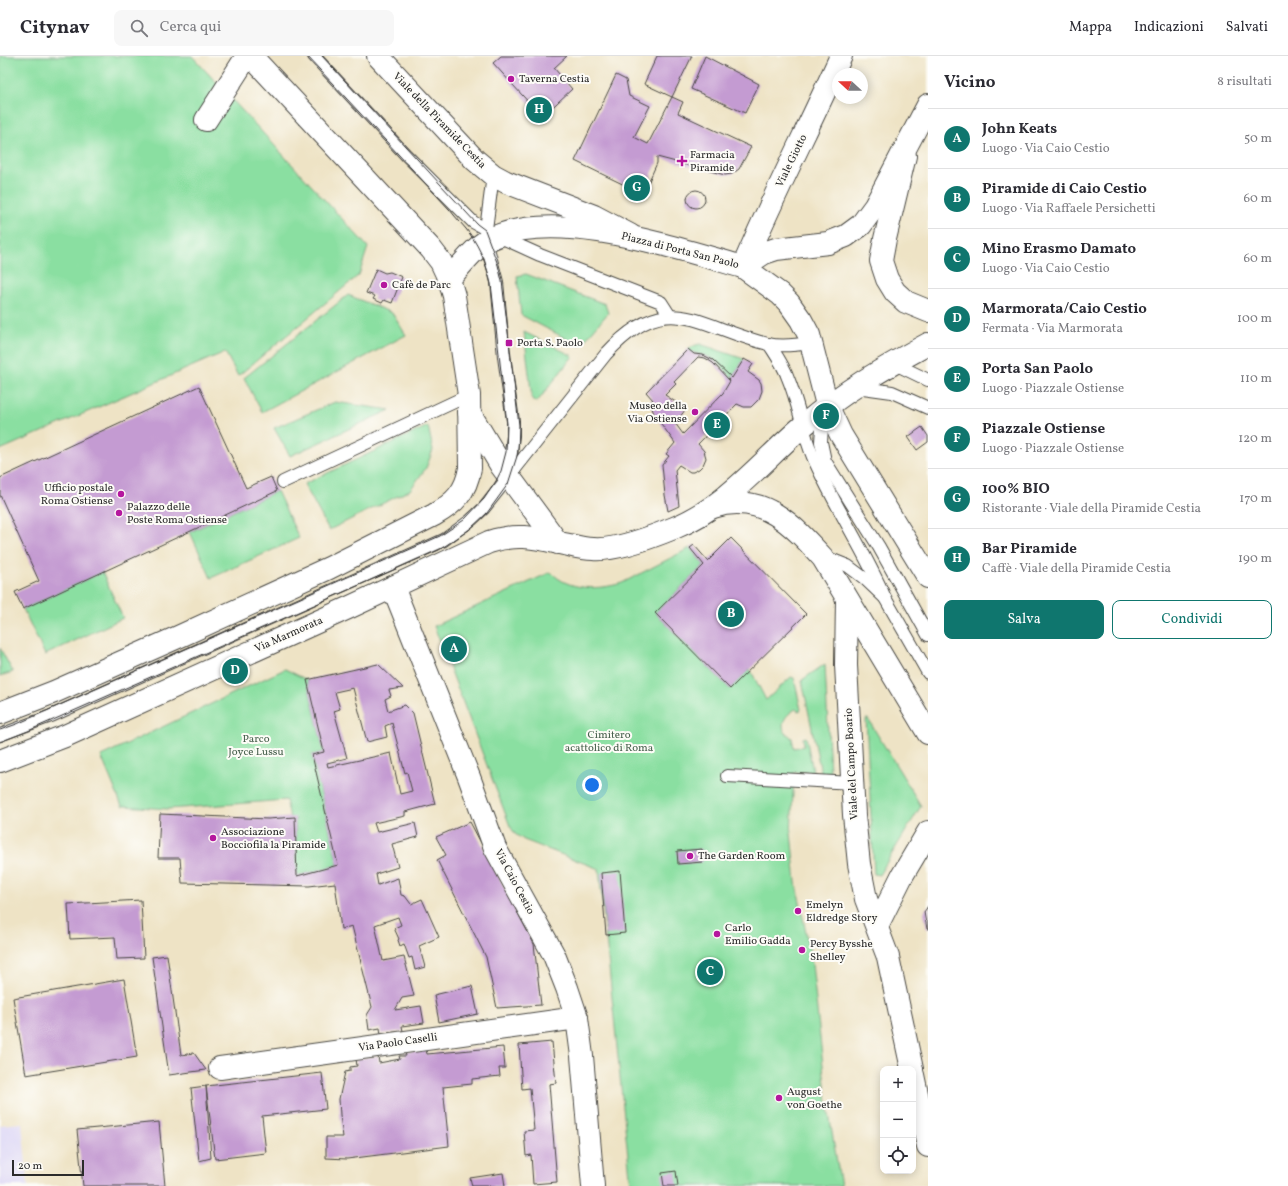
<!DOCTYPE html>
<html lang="it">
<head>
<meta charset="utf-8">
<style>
  :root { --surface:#fff; --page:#f7f7f7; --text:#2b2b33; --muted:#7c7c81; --line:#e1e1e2; --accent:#0f766e }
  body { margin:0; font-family:Vollkorn,serif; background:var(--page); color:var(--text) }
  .controls { position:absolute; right:12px; bottom:12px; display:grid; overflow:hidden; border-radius:8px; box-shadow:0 2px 10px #0003 }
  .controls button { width:36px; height:36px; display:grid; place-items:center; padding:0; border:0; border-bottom:1px solid var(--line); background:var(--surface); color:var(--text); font:20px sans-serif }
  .compass { position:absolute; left:832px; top:12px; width:36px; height:36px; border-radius:50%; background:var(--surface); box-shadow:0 2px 10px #0003; rotate:291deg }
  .scale { position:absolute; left:12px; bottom:10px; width:72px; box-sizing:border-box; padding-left:4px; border:2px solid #2b2b2b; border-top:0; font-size:11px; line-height:14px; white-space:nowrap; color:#2b2b2b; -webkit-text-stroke:3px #fdfcf7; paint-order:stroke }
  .you { position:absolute; left:592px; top:729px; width:14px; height:14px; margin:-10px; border:3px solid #fff; border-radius:50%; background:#1a73e8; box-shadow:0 0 0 6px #1a73e833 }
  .badge { display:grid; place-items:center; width:26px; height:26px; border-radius:50%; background:var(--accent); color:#fff; font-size:13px; font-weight:700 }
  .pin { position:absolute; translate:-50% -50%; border:2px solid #fff; box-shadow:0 1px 4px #0006 }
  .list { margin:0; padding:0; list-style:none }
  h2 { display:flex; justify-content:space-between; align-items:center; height:52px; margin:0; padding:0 16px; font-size:17px }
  h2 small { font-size:13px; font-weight:400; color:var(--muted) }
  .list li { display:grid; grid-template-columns:26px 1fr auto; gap:12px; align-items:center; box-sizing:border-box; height:60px; padding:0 16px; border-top:1px solid var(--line) }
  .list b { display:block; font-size:15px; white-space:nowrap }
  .list p { margin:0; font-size:13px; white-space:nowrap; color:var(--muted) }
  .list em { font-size:13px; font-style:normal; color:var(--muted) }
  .actions { display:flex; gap:8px; padding:12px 16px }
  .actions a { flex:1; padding:9px 0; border:1px solid var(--accent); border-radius:8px; text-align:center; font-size:14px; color:var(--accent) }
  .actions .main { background:var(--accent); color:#fff }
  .icon { flex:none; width:22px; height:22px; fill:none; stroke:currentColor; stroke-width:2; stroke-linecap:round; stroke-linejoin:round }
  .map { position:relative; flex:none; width:928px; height:1130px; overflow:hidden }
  header { display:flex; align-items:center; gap:24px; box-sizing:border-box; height:56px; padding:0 20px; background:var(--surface); border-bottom:1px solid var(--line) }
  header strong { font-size:19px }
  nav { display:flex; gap:22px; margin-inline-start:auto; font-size:14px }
  .search { width:280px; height:36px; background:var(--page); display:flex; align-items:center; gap:10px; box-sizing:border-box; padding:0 14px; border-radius:8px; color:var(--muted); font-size:15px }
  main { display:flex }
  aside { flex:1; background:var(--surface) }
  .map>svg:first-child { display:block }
</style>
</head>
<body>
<header>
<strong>Citynav</strong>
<div class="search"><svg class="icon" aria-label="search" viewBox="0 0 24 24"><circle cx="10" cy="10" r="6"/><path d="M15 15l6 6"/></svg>Cerca qui</div>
<nav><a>Mappa</a><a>Indicazioni</a><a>Salvati</a></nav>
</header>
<main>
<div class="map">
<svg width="928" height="1130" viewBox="0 0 928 1130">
  <rect width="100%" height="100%" fill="#fdfcf7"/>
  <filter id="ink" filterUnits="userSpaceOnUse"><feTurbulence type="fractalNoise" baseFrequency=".025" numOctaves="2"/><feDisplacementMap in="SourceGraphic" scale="8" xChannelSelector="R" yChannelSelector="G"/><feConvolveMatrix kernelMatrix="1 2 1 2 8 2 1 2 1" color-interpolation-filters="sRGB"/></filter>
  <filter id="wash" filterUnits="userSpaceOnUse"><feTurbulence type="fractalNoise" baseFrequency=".012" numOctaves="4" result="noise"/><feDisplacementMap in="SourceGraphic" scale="16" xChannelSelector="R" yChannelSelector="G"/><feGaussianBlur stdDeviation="0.9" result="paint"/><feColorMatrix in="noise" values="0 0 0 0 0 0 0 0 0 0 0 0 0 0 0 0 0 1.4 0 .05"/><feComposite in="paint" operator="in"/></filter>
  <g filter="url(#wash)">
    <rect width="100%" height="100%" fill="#eee3c5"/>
    <path fill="#dcd6f6" d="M22 1067 28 1130H0V1069Z"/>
    <g fill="#8adfa1" stroke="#5a8566">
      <path d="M0 0H192L368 191 359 219 238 320 225 296 0 394Z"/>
      <path d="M526 218 605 248 608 257 580 290 521 259 517 220Z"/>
      <path d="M348 239 392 257 406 279 262 356 244 322Z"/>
      <path d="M524 276 573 300 537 346 532 343Z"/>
      <path d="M700 288 744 303 732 322C726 315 719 307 711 302 703 298 695 299 688 293L696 289Z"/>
      <path d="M335 346 390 354 290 400 274 372Z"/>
      <path d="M428 370 433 394 426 412 410 434 329 474 304 428Z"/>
      <path d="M277 435 299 482 211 522 190 476Z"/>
      <path d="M690 492 704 509 655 557 730 633 750 613 766 644 791 621 794 622 801 654 798 655 796 653C788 657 779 666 785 676 787 678 790 680 792 682 793 685 793 689 794 692L804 690 803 682 806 681 813 715 812 716H794L791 777 796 826 812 908 827 1046 841 1130H631L599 813 524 784 515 778 510 770 434 570 551 516C568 535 599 534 622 527Z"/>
      <path d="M102 516 123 562 45 599 23 553Z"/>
      <path d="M0 592 13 616 0 620Z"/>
      <path d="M825 608 830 717H821L802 624Z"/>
      <path d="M285 613 307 624 324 696 312 699 338 809 297 820 295 762H290L286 744 168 753 122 750 101 700Z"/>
      <path d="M866 663H868L921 750 879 819 874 818Z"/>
    </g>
    <g id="blocks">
      <g fill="#c49bd2" fill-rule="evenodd">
        <path d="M501 0H567L554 12 572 33 542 61 493 7Z"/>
        <path d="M657 0H692L672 41 644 28Z"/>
        <path d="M705 0 759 28 745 57 691 33Z"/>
        <path d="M616 19 626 24 629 40 650 50 634 81 648 88 672 41 683 46 678 57 751 91 739 113 732 118 725 119 657 101V107L644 136 641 137 575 105Z"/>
        <circle cx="696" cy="143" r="9"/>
        <path d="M376 213 385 217 390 216 402 221 392 247 384 244 382 247 373 243 375 240 366 237Z"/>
        <path d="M688 293 694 298 703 299 713 304 732 322 744 303 753 308 748 316 759 324 761 327 762 335 759 343 751 351H744L737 348 698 388 704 395 706 402 703 409 699 413 693 416H690L679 409 675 414 679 450 668 455 665 439 662 409 669 400 666 398 675 387 654 358 650 346 653 344 646 336ZM698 301 705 302 713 307 730 325 723 337 683 378 675 367 686 353 665 339 676 328 674 326Z"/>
        <path d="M199 330 246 432 271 421 277 435 23 553 15 536 39 525 0 439V422Z"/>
        <path d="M922 371 928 380V386L917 394 908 381Z"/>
        <path d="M731 482 806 558 730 633 655 557 704 509 690 492 694 489 708 505Z"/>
        <path d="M378 608 403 632 389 634 391 640 385 643 388 655 405 649 413 657 435 748 405 756V760L374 767 377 776 415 767 418 781 392 788 398 811 376 818 378 829 398 822 401 839 405 840 411 848 422 843 439 881 419 890 425 911 415 914 412 901 409 902 404 888 400 890 398 884 399 883 394 872 401 869 398 861 375 869 383 905 404 901 414 940 402 942 395 954 421 950 424 967 402 970 403 975 381 978 380 972 369 974 367 959 372 951 352 870 341 873 335 827 309 830 182 827 180 802H158L160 758 268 763 295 761 297 820 338 809 312 699 324 696 307 624ZM353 632 367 686 387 681 385 670 392 667 405 717 407 716 412 735 400 738 391 697 328 711 327 707 347 702 334 655 340 653 335 636Z"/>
        <path d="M470 766 534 888 541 949 497 952 486 901 437 804 446 799 436 781Z"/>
        <path d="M702 793 703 806 678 808 677 795Z"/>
        <path d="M620 815 625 877 606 879 601 817Z"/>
        <path d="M141 844 144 902 117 903 115 881 70 883 68 848Z"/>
        <path d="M928 850V873H927L924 856Z"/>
        <path d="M167 899 181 999 194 997 206 1014 169 1019 152 901Z"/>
        <path d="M124 923 137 1001 26 1019 13 942Z"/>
        <path d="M472 930 478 958 439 966 434 939Z"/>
        <path d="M552 986 556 1027 549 1028 557 1126 533 1128 531 1099 526 1100 524 1075 534 1074 530 1032 522 1033 519 989Z"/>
        <path d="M503 991 505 1012H499L500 1020 472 1023V1028L443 1031 449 1090 347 1103 326 1102V1081H343L340 1059 339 1043 345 1016 350 1015V1011L357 1010 356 1003 378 1000 379 1007 400 1003 399 1000H406L405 996 426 994 427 998Z"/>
        <path d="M322 1017 326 1053 262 1060 266 1097 215 1103 206 1030Z"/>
        <path d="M206 1030 211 1102 199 1105 191 1032Z"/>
        <path d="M159 1066 165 1130H83L77 1074Z"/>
        <path d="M676 1115 678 1130H664L662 1117Z"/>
        <path d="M503 1117 505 1130H472L470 1122Z"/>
      </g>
    </g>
  </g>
  <g filter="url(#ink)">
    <use href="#blocks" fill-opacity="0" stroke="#484742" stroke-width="1"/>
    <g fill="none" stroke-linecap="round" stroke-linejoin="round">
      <defs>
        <g id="lane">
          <path d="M314 0 406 99 473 166 498 180 540 199 661 246 670 260"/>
          <path d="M493 119 485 181 497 226 504 301 513 365V380L510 404 505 418"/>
          <path d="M769 288C776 299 784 310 788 322 799 348 802 375 813 401 834 450 864 493 885 542"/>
          <path d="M893 307 928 324"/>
          <path d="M856 331 892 336 928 352"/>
          <path d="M827 352 822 372 821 386 825 405 879 491 928 579"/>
          <path d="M283 426 469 339"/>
          <path d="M823 502 833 504 848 510 864 522 885 542 928 617"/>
          <path d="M0 679 51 660 444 484 471 464 484 452 606 298C668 230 697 271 768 288 782 291 797 289 810 287"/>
          <path d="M727 720 853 727"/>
        </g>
        <g id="street">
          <path d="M206 64 247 0"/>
          <path d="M743 211C773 140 809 71 841 0"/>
          <path d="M393 531 469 721 495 792 554 899 567 932 577 962 582 1000 593 1130"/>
          <path d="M847 543 846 609 854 759 859 808 866 843 888 901 912 1013"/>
          <path d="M877 870 902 820 928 776"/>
          <path d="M220 1012 577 962"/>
          <path d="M913 1019 928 1090"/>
        </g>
        <g id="secondary">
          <path d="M251 0 431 193 441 206 449 223"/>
          <path d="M378 0 475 104 493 119 506 126 594 160 630 179"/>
          <path d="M905 100 885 183 881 205 887 223 895 236 906 246 928 255"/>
          <path d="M743 211 780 238 789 247 801 264 809 279 827 349 841 379 928 521"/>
          <path d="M469 356 502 411 558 487"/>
          <path d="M713 451C762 435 793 469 823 502L928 677"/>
        </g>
        <g id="primary">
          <path d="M0 657 54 636 178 581 329 512 434 459C455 447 466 436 470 412L469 339 454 240 449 223C460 211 474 192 488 184 553 150 675 192 743 211L764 197 776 193 828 187 846 180 861 169 875 150 928 49"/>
          <path d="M0 705 65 680 348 552 489 486C519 476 539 483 569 489 577 491 585 493 593 493 616 495 652 481 674 472 725 452 763 404 804 369 844 335 882 313 928 288"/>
        </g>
      </defs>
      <use href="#lane" stroke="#484742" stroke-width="14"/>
      <use href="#street" stroke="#484742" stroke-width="24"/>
      <use href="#secondary" stroke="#484742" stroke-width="24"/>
      <use href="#primary" stroke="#484742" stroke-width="24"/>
      <use href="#lane" stroke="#fff" stroke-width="12"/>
      <use href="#street" stroke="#fff" stroke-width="22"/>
      <use href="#secondary" stroke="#fff" stroke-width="22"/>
      <use href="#primary" stroke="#fff" stroke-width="22"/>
      <g stroke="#2b2b2b" stroke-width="1">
        <path d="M0 674 17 668 440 480 464 464 484 443 496 425 501 415 506 396 507 368 491 228C487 210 481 194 470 178 464 170 456 162 450 154L307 0"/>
        <path d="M0 686 28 675 439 494 469 474 487 457 508 428 518 397 519 369 502 225 498 209 485 174 477 168 322 0"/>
      </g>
    </g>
  </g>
  <g fill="#b5179e" stroke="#fdfcf7" stroke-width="1.5">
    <circle cx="511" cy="23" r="4"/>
    <path d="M680 99h4v4h4v4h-4v4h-4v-4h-4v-4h4z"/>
    <circle cx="384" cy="229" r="4"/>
    <rect x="505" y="283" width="8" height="8" rx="2"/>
    <circle cx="695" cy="356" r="4"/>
    <circle cx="121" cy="438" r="4"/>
    <circle cx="119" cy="457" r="4"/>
    <circle cx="213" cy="782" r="4"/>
    <circle cx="690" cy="800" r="4"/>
    <circle cx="798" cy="855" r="4"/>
    <circle cx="717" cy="878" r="4"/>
    <circle cx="802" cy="894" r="4"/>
    <circle cx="779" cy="1042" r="4"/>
  </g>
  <g text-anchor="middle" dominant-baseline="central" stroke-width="4" stroke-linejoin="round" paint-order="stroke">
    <g font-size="11" fill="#2b2b2b" stroke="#fdfcf7" text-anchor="start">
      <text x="519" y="23">Taverna Cestia</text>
      <text x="690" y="99">Farmacia<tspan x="690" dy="13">Piramide</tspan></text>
      <text x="392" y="229">Cafè de Parc</text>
      <text x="517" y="287">Porta S. Paolo</text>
      <text x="687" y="350" text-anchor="end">Museo della<tspan x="687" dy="13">Via Ostiense</tspan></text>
      <text x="113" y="432" text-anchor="end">Ufficio postale<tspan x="113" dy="13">Roma Ostiense</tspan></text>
      <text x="127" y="451">Palazzo delle<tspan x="127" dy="13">Poste Roma Ostiense</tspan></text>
      <text x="221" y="776">Associazione<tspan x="221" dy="13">Bocciofila la Piramide</tspan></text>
      <text x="698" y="800">The Garden Room</text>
      <text x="806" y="849">Emelyn<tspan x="806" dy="13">Eldredge Story</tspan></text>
      <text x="725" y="872">Carlo<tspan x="725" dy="13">Emilio Gadda</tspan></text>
      <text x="810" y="888">Percy Bysshe<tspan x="810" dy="13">Shelley</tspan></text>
      <text x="787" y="1036">August<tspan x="787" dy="13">von Goethe</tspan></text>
    </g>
    <g font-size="11" fill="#2b2b2b" stroke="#fdfcf7">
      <text transform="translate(439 65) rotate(46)">Viale della Piramide Cestia</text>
      <text transform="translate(792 105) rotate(-64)">Viale Giotto</text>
      <text transform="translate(680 195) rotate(14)">Piazza di Porta San Paolo</text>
      <text transform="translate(289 579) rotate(-24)">Via Marmorata</text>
      <text transform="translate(852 708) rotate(-93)">Viale del Campo Boario</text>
      <text transform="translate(514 826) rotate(62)">Via Caio Cestio</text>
      <text transform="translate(398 987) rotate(-8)">Via Paolo Caselli</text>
    </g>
    <g font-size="11" fill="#48614e" stroke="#fdfcf7">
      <text x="609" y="679">Cimitero<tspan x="609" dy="13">acattolico di Roma</tspan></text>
      <text x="256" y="683">Parco<tspan x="256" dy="13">Joyce Lussu</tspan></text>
    </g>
  </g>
</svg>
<div class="controls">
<button>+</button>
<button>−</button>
<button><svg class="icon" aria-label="locate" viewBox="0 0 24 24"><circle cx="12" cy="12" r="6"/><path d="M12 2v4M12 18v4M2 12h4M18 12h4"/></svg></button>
</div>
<svg class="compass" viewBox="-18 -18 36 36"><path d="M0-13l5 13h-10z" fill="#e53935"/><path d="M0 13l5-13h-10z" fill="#7c7c81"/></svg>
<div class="scale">20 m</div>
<div class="you"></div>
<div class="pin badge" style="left:454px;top:593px">A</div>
<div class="pin badge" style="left:731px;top:558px">B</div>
<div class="pin badge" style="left:710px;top:916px">C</div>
<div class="pin badge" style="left:235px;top:615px">D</div>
<div class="pin badge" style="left:717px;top:369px">E</div>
<div class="pin badge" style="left:826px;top:360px">F</div>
<div class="pin badge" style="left:637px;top:132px">G</div>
<div class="pin badge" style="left:539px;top:54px">H</div>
</div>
<aside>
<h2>Vicino<small>8 risultati</small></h2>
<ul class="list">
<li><span class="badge">A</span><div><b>John Keats</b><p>Luogo · Via Caio Cestio</p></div><em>50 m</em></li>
<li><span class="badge">B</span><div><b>Piramide di Caio Cestio</b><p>Luogo · Via Raffaele Persichetti</p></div><em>60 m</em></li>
<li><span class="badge">C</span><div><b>Mino Erasmo Damato</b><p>Luogo · Via Caio Cestio</p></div><em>60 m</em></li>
<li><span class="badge">D</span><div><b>Marmorata/Caio Cestio</b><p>Fermata · Via Marmorata</p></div><em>100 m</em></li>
<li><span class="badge">E</span><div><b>Porta San Paolo</b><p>Luogo · Piazzale Ostiense</p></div><em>110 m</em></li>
<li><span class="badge">F</span><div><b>Piazzale Ostiense</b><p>Luogo · Piazzale Ostiense</p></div><em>120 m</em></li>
<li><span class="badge">G</span><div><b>100% BIO</b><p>Ristorante · Viale della Piramide Cestia</p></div><em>170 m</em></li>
<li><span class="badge">H</span><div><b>Bar Piramide</b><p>Caffè · Viale della Piramide Cestia</p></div><em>190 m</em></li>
</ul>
<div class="actions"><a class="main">Salva</a><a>Condividi</a></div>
</aside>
</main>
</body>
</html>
